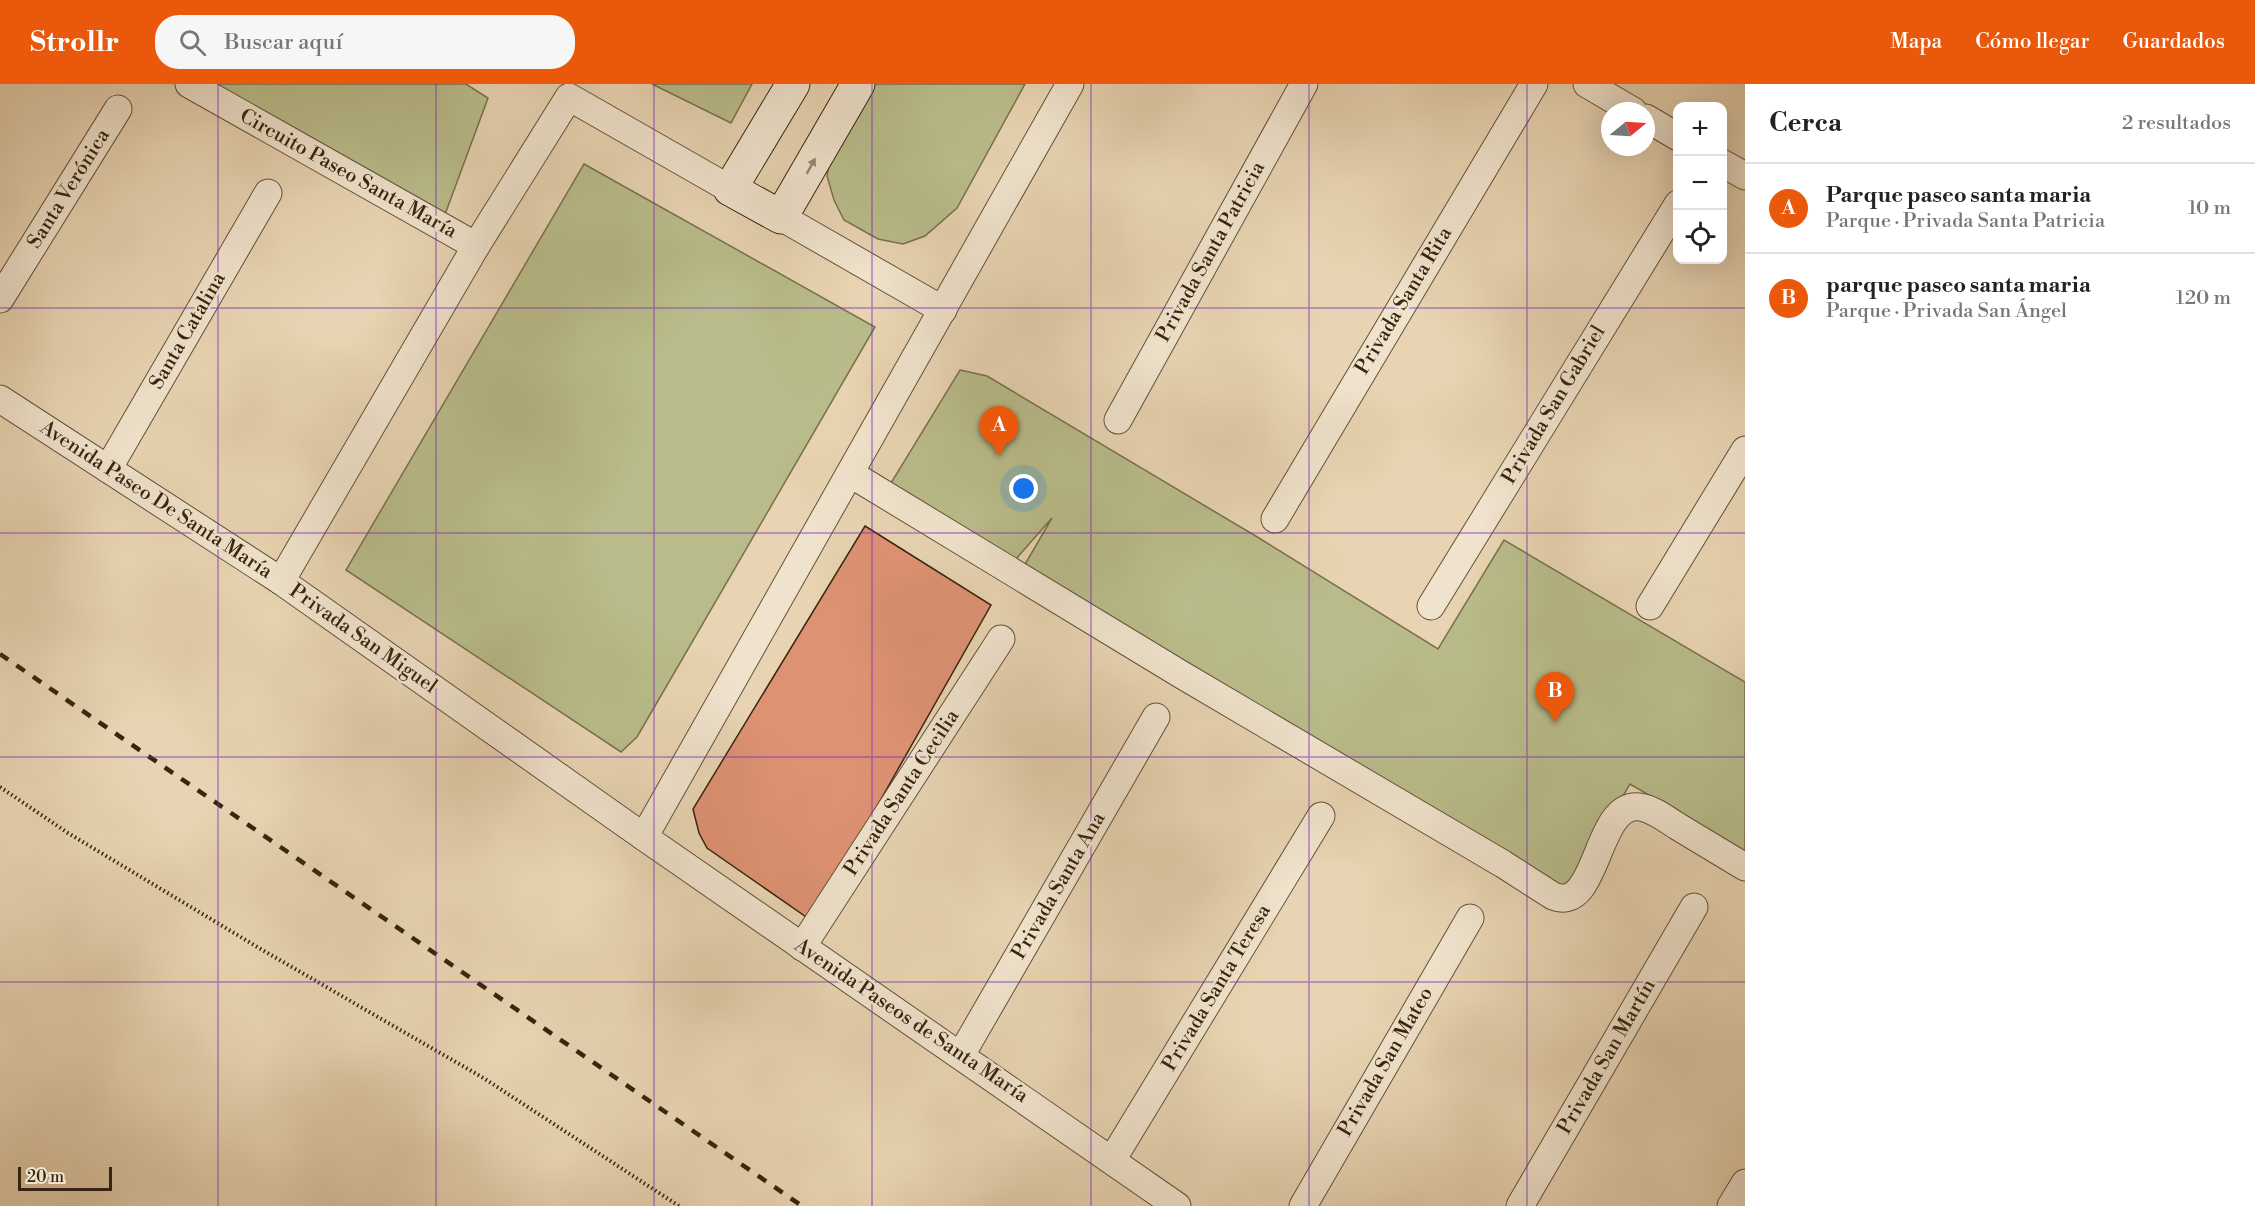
<!DOCTYPE html>
<html lang="es">
<head>
<meta charset="utf-8">
<style>
  :root { --surface:#fff; --page:#f6f6f6; --text:#222; --muted:#767676; --line:#e0e0e0; --accent:#ea580c }
  body { margin:0; font-family:"Libre Bodoni",serif; background:var(--page); color:var(--text) }
  .controls { position:absolute; right:18px; top:18px; display:grid; overflow:hidden; border-radius:12px; box-shadow:0 6px 24px #0002 }
  .controls button { width:54px; height:54px; display:grid; place-items:center; padding:0; border:0; border-bottom:2px solid var(--line); background:var(--surface); color:var(--text); font:30px sans-serif }
  .compass { position:absolute; left:1601px; top:18px; width:54px; height:54px; border-radius:50%; background:var(--surface); box-shadow:0 6px 24px #0002; rotate:72deg }
  .scale { position:absolute; left:18px; bottom:15px; width:94px; box-sizing:border-box; padding-left:6px; border:3px solid #37250f; border-top:0; font-size:16px; line-height:21px; white-space:nowrap; color:#37250f; -webkit-text-stroke:4px #f0e3cd; paint-order:stroke }
  .you { position:absolute; left:1024px; top:405px; width:21px; height:21px; margin:-15px; border:4px solid #fff; border-radius:50%; background:#1a73e8; box-shadow:0 0 0 9px #1a73e833 }
  .badge { display:grid; place-items:center; width:39px; height:39px; border-radius:50%; background:var(--accent); color:#fff; font-size:20px; font-weight:700 }
  .pin { position:absolute; translate:-50% -50px; filter:drop-shadow(0 2px 3px #0008) }
  .pin::after { content:''; position:absolute; top:32px; width:21px; height:18px; background:inherit; clip-path:polygon(0 0,100% 0,50% 100%) }
  .list { margin:0; padding:0; list-style:none }
  h2 { display:flex; justify-content:space-between; align-items:center; height:78px; margin:0; padding:0 24px; font-size:26px }
  h2 small { font-size:20px; font-weight:400; color:var(--muted) }
  .list li { display:grid; grid-template-columns:39px 1fr auto; gap:18px; align-items:center; box-sizing:border-box; height:90px; padding:0 24px; border-top:2px solid var(--line) }
  .list b { display:block; font-size:22px; white-space:nowrap }
  .list p { margin:0; font-size:20px; white-space:nowrap; color:var(--muted) }
  .list em { font-size:20px; font-style:normal; color:var(--muted) }
  .icon { flex:none; width:33px; height:33px; fill:none; stroke:currentColor; stroke-width:2; stroke-linecap:round; stroke-linejoin:round }
  .map { position:relative; flex:none; width:1745px; height:1122px; overflow:hidden }
  header { display:flex; align-items:center; gap:36px; box-sizing:border-box; height:84px; padding:0 30px; background:var(--accent); color:#fff }
  header strong { font-size:28px }
  nav { display:flex; gap:33px; margin-inline-start:auto; font-size:21px }
  .search { width:420px; height:54px; background:var(--page); display:flex; align-items:center; gap:15px; box-sizing:border-box; padding:0 21px; border-radius:24px; color:var(--muted); font-size:22px }
  main { display:flex }
  aside { flex:1; background:var(--surface) }
  .map>svg:first-child { display:block }
</style>
</head>
<body>
<header>
<strong>Strollr</strong>
<div class="search"><svg class="icon" aria-label="search" viewBox="0 0 24 24"><circle cx="10" cy="10" r="6"/><path d="M15 15l6 6"/></svg>Buscar aquí</div>
<nav><a>Mapa</a><a>Cómo llegar</a><a>Guardados</a></nav>
</header>
<main>
<div class="map">
<svg width="1745" height="1122" viewBox="0 0 1745 1122">
  <rect width="100%" height="100%" fill="#e8d4b2"/>
  <filter id="stains"><feTurbulence type="fractalNoise" baseFrequency=".00333" numOctaves="4"/><feColorMatrix values="0 0 0 0 .2 0 0 0 0 .09 0 0 0 0 .02 0 0 0 .5 -.17"/></filter>
  <radialGradient id="worn" r=".72"><stop offset=".6" stop-color="#630" stop-opacity="0"/><stop offset="1" stop-color="#630" stop-opacity=".3"/></radialGradient>
  <g fill="#b9bc8a" stroke="#78704c" stroke-width="1.5">
    <path d="M213 0H466L488 14 443 136Z"/>
    <path d="M652 0H752L731 39Z"/>
    <path d="M873 0H1025L957 124 925 152 903 160 878 155 844 136 834 116 827 92 830 74Z"/>
    <path d="M584 80 875 243 637 653 621 668 346 486Z"/>
    <path d="M960 286 987 292 1259 454 1438 565 1504 456 1745 598V767L1630 700 1563 813 1024 482 1052 434 1015 476 891 399Z"/>
  </g>
  <path fill="#de9274" stroke="#37250f" stroke-width="1.5" d="M865 442 991 521 812 837 707 764 699 749 693 725Z"/>
  <g fill="none" stroke-linecap="round" stroke-linejoin="round">
    <defs>
      <g id="street">
        <path d="M189 0 476 162"/>
        <path d="M1587 0 1633 27"/>
        <path d="M1646 34 1678 53"/>
        <path d="M1722 79 1745 92"/>
        <path d="M730 105 569 13 476 162 281 497 644 753 1177 1122"/>
        <path d="M781 133 943 226"/>
        <path d="M0 215 118 25"/>
        <path d="M0 315 281 497"/>
        <path d="M1118 336 1304 0"/>
        <path d="M108 385 268 109"/>
        <path d="M851 390 1182 591 1503 780 1553 812C1599 831 1595 716 1640 723 1653 725 1666 735 1677 742 1700 756 1722 769 1745 783"/>
        <path d="M1275 435 1534 0"/>
        <path d="M1431 522 1678 120"/>
        <path d="M1650 522 1745 366"/>
        <path d="M644 753 1070 0"/>
        <path d="M802 863 1001 555"/>
        <path d="M961 971 1156 633"/>
        <path d="M1112 1076 1321 732"/>
        <path d="M1303 1122 1470 834"/>
        <path d="M1520 1122 1694 823"/>
        <path d="M1731 1122 1745 1099"/>
      </g>
      <path id="secondary" d="M793 0 730 105 781 133 858 0"/>
    </defs>
    <use href="#street" stroke="#635138" stroke-width="29"/>
    <use href="#secondary" stroke="#37250f" stroke-width="35"/>
    <path stroke="#37250f" stroke-width="4" stroke-dasharray="1.5 3" stroke-linecap="butt" d="M0 703 68 749 259 864 485 995 679 1122"/>
    <use href="#street" stroke="#f0e3cd" stroke-width="27"/>
    <use href="#secondary" stroke="#f0e3cd" stroke-width="33"/>
    <path stroke="#37250f" stroke-width="4.5" stroke-dasharray="10 10" stroke-linecap="butt" d="M0 570 802 1122"/>
  </g>
  <defs><path id="oneway-solid" d="M-6-.8H1V-3.2L6.5 0L1 3.2V.8H-6Z" transform="scale(1.5)"/></defs>
  <use fill="#94846e" href="#oneway-solid" transform="translate(811 82) rotate(-61)"/>
  <path fill="none" stroke="#7b2cbf" stroke-width="1.5" stroke-opacity="0.55" d="M218 0V1122M436 0V1122M654 0V1122M872 0V1122M1091 0V1122M1309 0V1122M1527 0V1122M0 224H1745M0 449H1745M0 673H1745M0 898H1745"/>
  <g text-anchor="middle" dominant-baseline="central" stroke-width="5" stroke-linejoin="round" paint-order="stroke">
    <g font-size="20" fill="#37250f" stroke="#f0e3cd">
      <text transform="translate(348 90) rotate(29)">Circuito Paseo Santa María</text>
      <text transform="translate(69 105) rotate(-58)">Santa Verónica</text>
      <text transform="translate(1211 168) rotate(-61)">Privada Santa Patricia</text>
      <text transform="translate(1404 217) rotate(-59)">Privada Santa Rita</text>
      <text transform="translate(188 247) rotate(-60)">Santa Catalina</text>
      <text transform="translate(1554 321) rotate(-59)">Privada San Gabriel</text>
      <text transform="translate(156 416) rotate(33)">Avenida Paseo De Santa María</text>
      <text transform="translate(363 555) rotate(35)">Privada San Miguel</text>
      <text transform="translate(902 709) rotate(-57)">Privada Santa Cecilia</text>
      <text transform="translate(1059 802) rotate(-60)">Privada Santa Ana</text>
      <text transform="translate(1217 904) rotate(-59)">Privada Santa Teresa</text>
      <text transform="translate(911 937) rotate(34)">Avenida Paseos de Santa María</text>
      <text transform="translate(1607 973) rotate(-60)">Privada San Martín</text>
      <text transform="translate(1386 978) rotate(-60)">Privada San Mateo</text>
    </g>
  </g>
  <rect width="100%" height="100%" filter="url(#stains)"/>
  <rect width="100%" height="100%" fill="url(#worn)"/>
</svg>
<div class="controls">
<button>+</button>
<button>−</button>
<button><svg class="icon" aria-label="locate" viewBox="0 0 24 24"><circle cx="12" cy="12" r="6"/><path d="M12 2v4M12 18v4M2 12h4M18 12h4"/></svg></button>
</div>
<svg class="compass" viewBox="-18 -18 36 36"><path d="M0-13l5 13h-10z" fill="#e53935"/><path d="M0 13l5-13h-10z" fill="#767676"/></svg>
<div class="scale">20 m</div>
<div class="you"></div>
<div class="pin badge" style="left:999px;top:372px">A</div>
<div class="pin badge" style="left:1555px;top:638px">B</div>
</div>
<aside>
<h2>Cerca<small>2 resultados</small></h2>
<ul class="list">
<li><span class="badge">A</span><div><b>Parque paseo santa maria</b><p>Parque · Privada Santa Patricia</p></div><em>10 m</em></li>
<li><span class="badge">B</span><div><b>parque paseo santa maria</b><p>Parque · Privada San Ángel</p></div><em>120 m</em></li>
</ul>
</aside>
</main>
</body>
</html>
